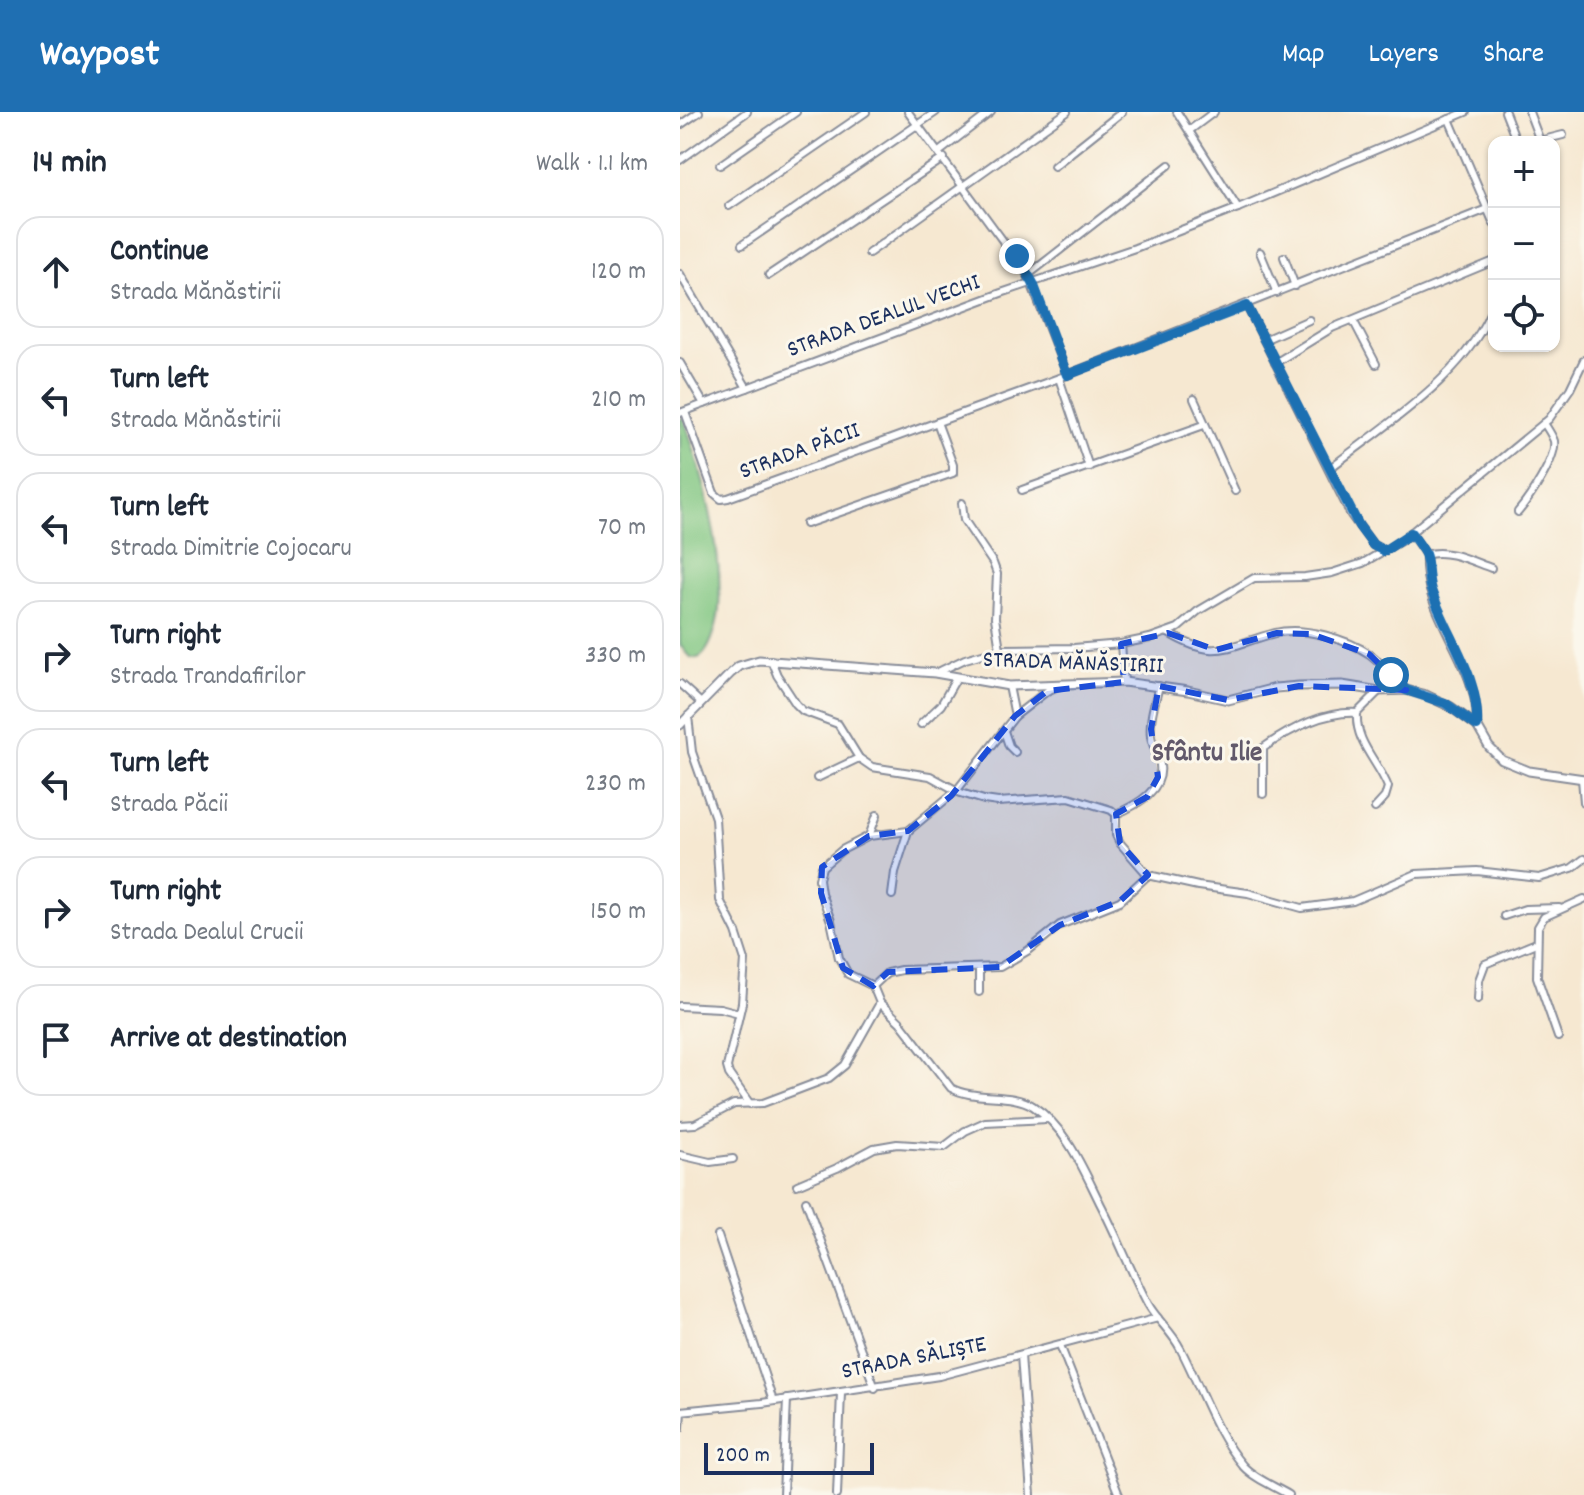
<!DOCTYPE html>
<html lang="en">
<head>
<meta charset="utf-8">
<style>
  :root { --surface:#fff; --page:#f6f6f7; --text:#1f2937; --muted:#747a83; --line:#e0e1e3; --accent:#1f6fb2 }
  body { margin:0; font-family:Dekko,sans-serif; background:var(--page); color:var(--text) }
  .controls { position:absolute; right:24px; top:24px; display:grid; overflow:hidden; border-radius:16px; box-shadow:0 2px 6px #0004 }
  .controls button { width:72px; height:72px; display:grid; place-items:center; padding:0; border:0; border-bottom:2px solid var(--line); background:var(--surface); color:var(--text); font:40px sans-serif }
  .scale { position:absolute; left:24px; bottom:20px; width:170px; box-sizing:border-box; padding-left:8px; border:4px solid #1b2f5e; border-top:0; font-size:22px; line-height:28px; white-space:nowrap; color:#1b2f5e; -webkit-text-stroke:6px #fbf7ec; paint-order:stroke }
  .stop { position:absolute; width:24px; height:24px; margin:-18px; border:6px solid #1f6fb2; border-radius:50%; background:#fff }
  .stop.end { background:#1f6fb2; border-color:#fff; box-shadow:0 2px 8px #0008 }
  .list { margin:0; padding:0; list-style:none }
  h2 { display:flex; justify-content:space-between; align-items:center; height:104px; margin:0; padding:0 32px; font-size:34px }
  h2 small { font-size:26px; font-weight:400; color:var(--muted) }
  .list li { display:grid; grid-template-columns:52px 1fr auto; gap:24px; align-items:center; box-sizing:border-box; height:112px; margin:0 16px 16px; padding:0 16px; border:2px solid var(--line); border-radius:24px }
  .list b { display:block; font-size:30px; white-space:nowrap }
  .list p { margin:0; font-size:26px; white-space:nowrap; color:var(--muted) }
  .list em { font-size:26px; font-style:normal; color:var(--muted) }
  .icon { flex:none; width:44px; height:44px; fill:none; stroke:currentColor; stroke-width:2; stroke-linecap:round; stroke-linejoin:round }
  .map { position:relative; flex:none; width:904px; height:1383px; overflow:hidden }
  header { display:flex; align-items:center; gap:48px; box-sizing:border-box; height:112px; padding:0 40px; background:var(--accent); color:#fff }
  header strong { font-size:38px }
  nav { display:flex; gap:44px; margin-inline-start:auto; font-size:28px }
  main { display:flex }
  aside { flex:1; background:var(--surface) }
  .map>svg:first-child { display:block }
</style>
</head>
<body>
<header>
<strong>Waypost</strong>
<nav><a>Map</a><a>Layers</a><a>Share</a></nav>
</header>
<main>
<aside>
<h2>14 min<small>Walk · 1.1 km</small></h2>
<ul class="list">
<li><svg class="icon" aria-label="ahead" viewBox="0 0 24 24"><path d="M12 20V5M6 11l6-6 6 6"/></svg><div><b>Continue</b><p>Strada Mănăstirii</p></div><em>120 m</em></li>
<li><svg class="icon" aria-label="left" viewBox="0 0 24 24"><path d="M17 20v-9H6M10 6l-5 5 5 5"/></svg><div><b>Turn left</b><p>Strada Mănăstirii</p></div><em>210 m</em></li>
<li><svg class="icon" aria-label="left" viewBox="0 0 24 24"><path d="M17 20v-9H6M10 6l-5 5 5 5"/></svg><div><b>Turn left</b><p>Strada Dimitrie Cojocaru</p></div><em>70 m</em></li>
<li><svg class="icon" aria-label="right" viewBox="0 0 24 24"><path d="M7 20v-9h11M14 6l5 5-5 5"/></svg><div><b>Turn right</b><p>Strada Trandafirilor</p></div><em>330 m</em></li>
<li><svg class="icon" aria-label="left" viewBox="0 0 24 24"><path d="M17 20v-9H6M10 6l-5 5 5 5"/></svg><div><b>Turn left</b><p>Strada Păcii</p></div><em>230 m</em></li>
<li><svg class="icon" aria-label="right" viewBox="0 0 24 24"><path d="M7 20v-9h11M14 6l5 5-5 5"/></svg><div><b>Turn right</b><p>Strada Dealul Crucii</p></div><em>150 m</em></li>
<li><svg class="icon" aria-label="arrive" viewBox="0 0 24 24"><path d="M6 21V4h12l-3 4 3 4H6"/></svg><div><b>Arrive at destination</b></div></li>
</ul>
</aside>
<div class="map">
<svg width="904" height="1383" viewBox="0 0 904 1383">
  <rect width="100%" height="100%" fill="#fbf7ec"/>
  <filter id="ink" filterUnits="userSpaceOnUse"><feTurbulence type="fractalNoise" baseFrequency=".0125" numOctaves="2"/><feDisplacementMap in="SourceGraphic" scale="16" xChannelSelector="R" yChannelSelector="G"/><feConvolveMatrix kernelMatrix="1 2 1 2 8 2 1 2 1" color-interpolation-filters="sRGB"/></filter>
  <filter id="wash" filterUnits="userSpaceOnUse"><feTurbulence type="fractalNoise" baseFrequency=".006" numOctaves="4" result="noise"/><feDisplacementMap in="SourceGraphic" scale="32" xChannelSelector="R" yChannelSelector="G"/><feGaussianBlur stdDeviation="1.8" result="paint"/><feColorMatrix in="noise" values="0 0 0 0 0 0 0 0 0 0 0 0 0 0 0 0 0 1.4 0 .05"/><feComposite in="paint" operator="in"/></filter>
  <g filter="url(#wash)">
    <rect width="100%" height="100%" fill="#f6e8d1"/>
    <path fill="#80c681" stroke="#4e7a70" stroke-width="2" d="M4 306C11 328 18 350 24 372 33 412 42 454 39 496 38 515 22 573 0 532V307Z"/>
  </g>
  <g filter="url(#ink)">
    <g fill="none" stroke-linecap="round" stroke-linejoin="round">
      <defs>
        <g id="minor">
          <path d="M228 0 348 163 387 263"/>
          <path d="M497 0 558 96"/>
          <path d="M825 0 836 28"/>
          <path d="M849 0 860 29"/>
          <path d="M769 7 814 112"/>
          <path d="M0 13 19 0"/>
          <path d="M510 18 534 0"/>
          <path d="M859 29 883 23"/>
          <path d="M259 40 311 0"/>
          <path d="M0 48 67 0"/>
          <path d="M40 53 116 0"/>
          <path d="M374 54 442 0"/>
          <path d="M49 94 186 0"/>
          <path d="M62 133 256 0"/>
          <path d="M580 140 597 181"/>
          <path d="M189 141 387 0"/>
          <path d="M604 145 615 174"/>
          <path d="M0 162 67 276"/>
          <path d="M89 163 264 46"/>
          <path d="M348 163 489 53"/>
          <path d="M567 194 671 403 693 433 704 439"/>
          <path d="M673 208 696 252"/>
          <path d="M584 228 629 208"/>
          <path d="M0 251 24 292"/>
          <path d="M595 251 652 216 814 149"/>
          <path d="M379 266 409 355"/>
          <path d="M514 287 555 379"/>
          <path d="M5 300 34 381 41 387 48 386 379 266 807 97"/>
          <path d="M0 301 321 181 455 136 558 96 786 0"/>
          <path d="M649 357C705 313 790 261 814 191"/>
          <path d="M342 378 524 313"/>
          <path d="M282 391 284 408 313 451 317 462 315 506 320 537"/>
          <path d="M838 400C849 387 877 346 874 329 872 323 867 316 864 311"/>
          <path d="M126 412 273 361V353L257 310"/>
          <path d="M731 421 746 443"/>
          <path d="M746 443C742 505 800 552 797 614"/>
          <path d="M746 443C766 436 791 449 811 456"/>
          <path d="M488 521C537 550 546 534 595 521 623 514 668 527 691 543 704 553 715 567 726 578"/>
          <path d="M441 532 444 570"/>
          <path d="M91 548 97 563 116 592 123 599 158 612 179 646 192 655 250 664 281 681 304 688 318 690 389 685 431 698 436 702C457 693 487 677 479 648 477 640 472 633 471 624 469 608 475 590 479 574"/>
          <path d="M256 561 285 547 320 537 394 536 441 532 470 526 498 516 518 499 574 466 625 465 652 461 683 451 722 428 869 307 890 277 904 248"/>
          <path d="M0 572 21 591"/>
          <path d="M329 574 335 604"/>
          <path d="M8 604 12 640 35 706 40 788 56 820 65 848 62 891 47 955 49 962 70 992"/>
          <path d="M241 612 261 593 277 565"/>
          <path d="M324 619 329 634 335 640"/>
          <path d="M137 666 179 646"/>
          <path d="M902 667 904 690"/>
          <path d="M583 682V636C609 618 644 599 677 601"/>
          <path d="M695 696 705 685 708 675C698 649 675 631 677 601L699 579"/>
          <path d="M436 702V723L440 731 468 763 518 774 568 781 622 796 673 789 736 762 797 759 859 766 892 756 904 747"/>
          <path d="M189 724 197 703"/>
          <path d="M212 783 215 760 228 719"/>
          <path d="M824 804 845 797 879 796"/>
          <path d="M193 874 168 862 159 846 151 809 141 781 139 767 142 755 162 738 189 724 228 719 277 678 335 604 367 579 381 573"/>
          <path d="M193 874 207 861 221 858 320 855 349 838 380 813 440 789 468 763"/>
          <path d="M299 880V857"/>
          <path d="M798 887 799 868 805 852 856 831"/>
          <path d="M200 891 220 910 271 976C294 989 332 980 353 994 387 1016 404 1059 421 1093 438 1126 451 1160 468 1192 477 1208 492 1220 500 1236 521 1275 534 1320 563 1354 575 1367 594 1374 609 1383"/>
          <path d="M0 894 40 896 59 901"/>
          <path d="M878 925 857 865 858 815 864 805 904 787"/>
          <path d="M0 1013 15 1012 54 992 83 991 149 966 165 953 200 891 193 874"/>
          <path d="M0 1043 30 1050 53 1047"/>
          <path d="M117 1073 157 1056 194 1036 217 1032 264 1035 285 1019 305 1010 368 1007"/>
          <path d="M126 1089 195 1276"/>
          <path d="M38 1124 93 1289"/>
          <path d="M380 1233 439 1383"/>
          <path d="M341 1243 351 1383"/>
          <path d="M0 1299 82 1291 259 1264 478 1206"/>
          <path d="M0 1316 1 1299"/>
          <path d="M103 1383 107 1287"/>
          <path d="M157 1383 161 1280"/>
        </g>
        <path id="tertiary" d="M0 613 51 561 59 554 79 548 255 561 329 574 444 570 508 579 548 588 595 576 619 574 662 573 699 579 726 578 746 583 771 595 797 614 809 635 822 648 849 659 904 667"/>
      </defs>
      <use href="#minor" stroke="#888c98" stroke-width="10"/>
      <use href="#tertiary" stroke="#888c98" stroke-width="11"/>
      <use href="#minor" stroke="#fff" stroke-width="6"/>
      <use href="#tertiary" stroke="#fff" stroke-width="7"/>
    </g>
  </g>
  <g fill="none" stroke-linecap="round" stroke-linejoin="round" filter="url(#ink)">
    <path stroke="#1f6fb2" stroke-width="10" d="M337 144 353 171 387 263 567 194 679 414 693 433 704 439 731 421C735 427 742 435 745 442 749 451 747 467 751 478 767 524 800 565 797 614L765 591 726 578 711 563"/>
  </g>
  <path fill="#1d4ed8" fill-opacity="0.2" stroke="#1d4ed8" stroke-width="6" stroke-dasharray="16 10" stroke-linejoin="round" d="M488 521 536 538 597 521 631 522 689 542 726 578 619 574 548 588 479 574 471 617 478 665 467 685 436 702 440 731 468 763 440 789 380 813 320 855 208 860 193 874 163 856 141 781 142 755 189 724 228 719 271 684 335 604 367 579 444 570 441 532Z"/>
  <g text-anchor="middle" dominant-baseline="central" stroke-width="6" stroke-linejoin="round" paint-order="stroke">
    <g font-size="24" fill="#1b2f5e" stroke="#fbf7ec">
      <text transform="translate(204 205) rotate(-20)">STRADA DEALUL VECHI</text>
      <text transform="translate(120 340) rotate(-20)">STRADA PĂCII</text>
      <text transform="translate(393 552) rotate(2)">STRADA MĂNĂSTIRII</text>
      <text transform="translate(234 1247) rotate(-11)">STRADA SĂLIȘTE</text>
    </g>
    <g font-size="28" font-weight="bold" fill="#62596b" stroke="#fbf7ec">
      <text x="527" y="643">Sfântu Ilie</text>
    </g>
  </g>
</svg>
<div class="controls">
<button>+</button>
<button>−</button>
<button><svg class="icon" aria-label="locate" viewBox="0 0 24 24"><circle cx="12" cy="12" r="6"/><path d="M12 2v4M12 18v4M2 12h4M18 12h4"/></svg></button>
</div>
<div class="scale">200 m</div>
<div class="stop" style="left:711px;top:563px"></div>
<div class="stop end" style="left:337px;top:144px"></div>
</div>
</main>
</body>
</html>
